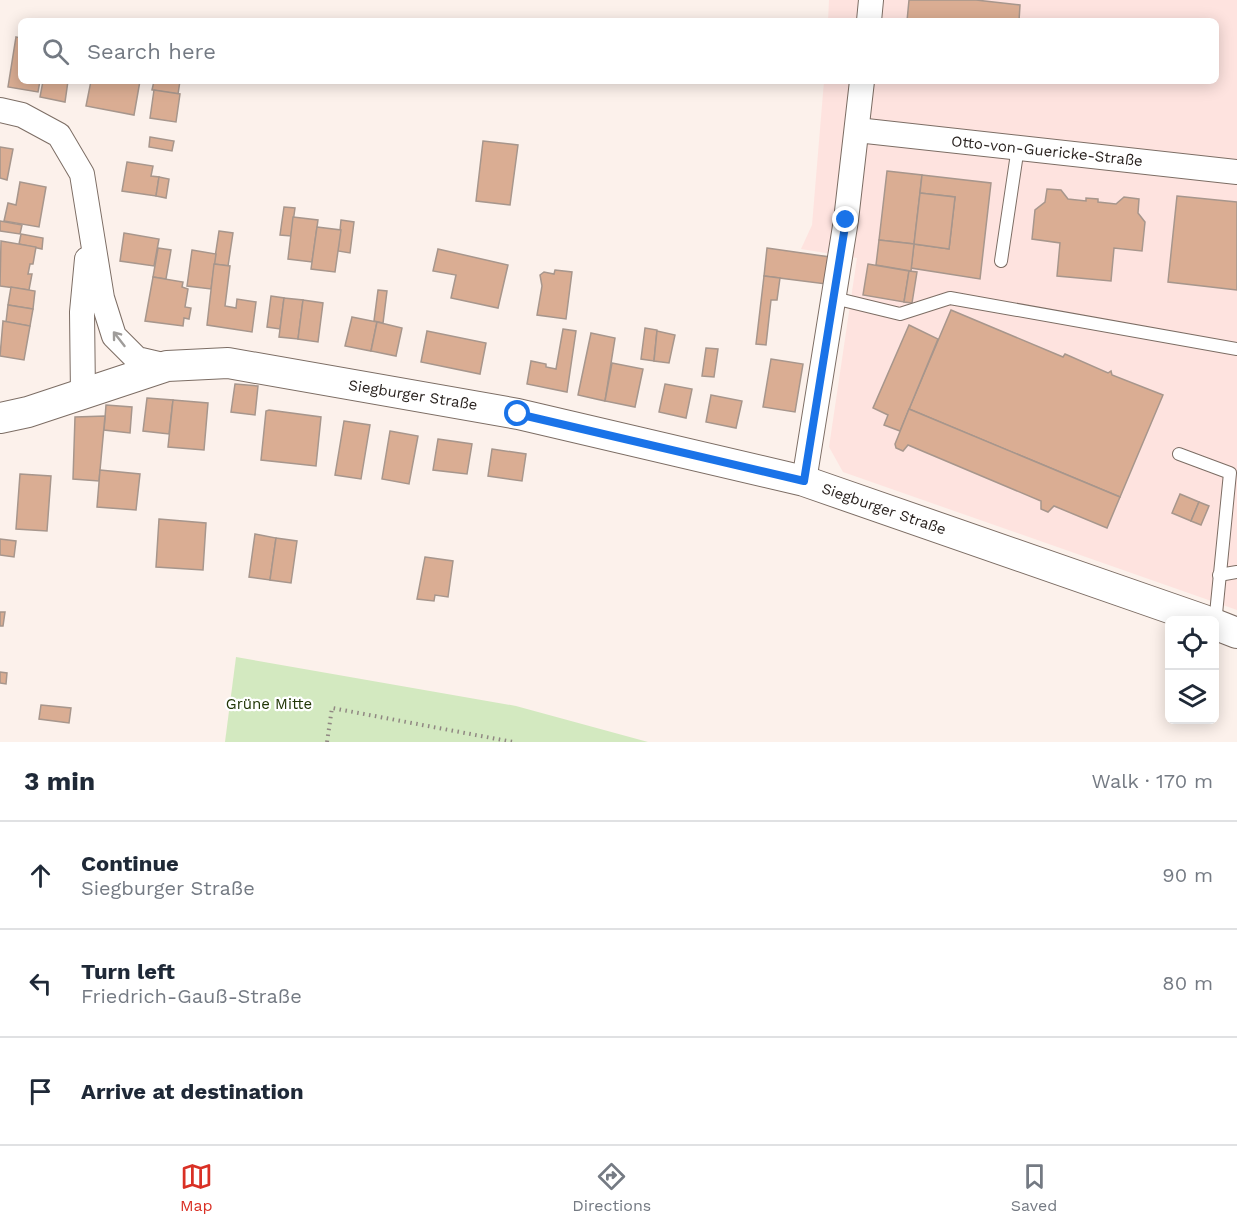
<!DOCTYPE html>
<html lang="en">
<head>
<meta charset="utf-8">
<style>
  :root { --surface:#fff; --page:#f6f6f7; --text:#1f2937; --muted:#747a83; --line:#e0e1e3; --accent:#d93025 }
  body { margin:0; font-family:"Work Sans",sans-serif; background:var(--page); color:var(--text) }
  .controls { position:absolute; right:18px; bottom:18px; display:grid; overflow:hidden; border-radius:9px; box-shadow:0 3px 15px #0003 }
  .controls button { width:54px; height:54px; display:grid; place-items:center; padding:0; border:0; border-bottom:2px solid var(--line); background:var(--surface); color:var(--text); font:30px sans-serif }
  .stop { position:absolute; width:18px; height:18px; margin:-14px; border:4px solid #1a73e8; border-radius:50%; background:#fff }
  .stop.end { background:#1a73e8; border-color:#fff; box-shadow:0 2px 6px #0008 }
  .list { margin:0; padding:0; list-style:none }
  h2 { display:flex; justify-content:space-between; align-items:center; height:78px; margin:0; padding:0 24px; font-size:26px }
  h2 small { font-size:20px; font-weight:400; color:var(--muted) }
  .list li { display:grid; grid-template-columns:39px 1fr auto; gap:18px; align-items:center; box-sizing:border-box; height:108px; padding:0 24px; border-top:2px solid var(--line) }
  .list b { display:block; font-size:22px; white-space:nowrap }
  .list p { margin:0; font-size:20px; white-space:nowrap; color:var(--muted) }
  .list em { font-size:20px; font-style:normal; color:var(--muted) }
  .icon { flex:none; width:33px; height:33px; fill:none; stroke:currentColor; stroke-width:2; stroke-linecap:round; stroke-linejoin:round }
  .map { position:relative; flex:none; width:1237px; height:742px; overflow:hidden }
  .search { position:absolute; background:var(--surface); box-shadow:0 3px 15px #0003; left:18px; right:18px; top:18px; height:66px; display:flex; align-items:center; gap:15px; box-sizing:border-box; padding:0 21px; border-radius:9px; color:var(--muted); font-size:22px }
  .sheet { height:402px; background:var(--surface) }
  nav { display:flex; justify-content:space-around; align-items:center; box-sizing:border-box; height:84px; border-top:2px solid var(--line); background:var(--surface); font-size:16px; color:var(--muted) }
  nav a { display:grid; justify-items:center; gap:3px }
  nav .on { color:var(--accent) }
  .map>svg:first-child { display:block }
</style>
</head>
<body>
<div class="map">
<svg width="1237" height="742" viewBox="0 0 1237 742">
  <rect width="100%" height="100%" fill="#fcf1eb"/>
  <path fill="#fee3df" d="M829 0H1237V610L843 472 829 447 857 258 801 249 812 225 824 81H1216V21H828Z"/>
  <path fill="#d3e9c0" d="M236 657 516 706 648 742H225Z"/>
  <g fill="#daad93" stroke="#a7968c" stroke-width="1.5">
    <path d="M909 0H976L1020 5 1019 21H907Z"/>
    <path d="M16 37 21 38V81H40L38 92 8 87Z"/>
    <path d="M43 81H68L65 102 40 97Z"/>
    <path d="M91 81H140L134 115 86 106Z"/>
    <path d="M154 81H180L178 94 152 90Z"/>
    <path d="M154 90 180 94 176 122 150 118Z"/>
    <path d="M150 137 174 141 172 151 149 147Z"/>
    <path d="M483 141 518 145 510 205 476 201Z"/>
    <path d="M0 147 13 149 7 180 0 178Z"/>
    <path d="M127 162 153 166 151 176 159 177 156 196 122 191Z"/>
    <path d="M887 171 922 175 914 244 879 240Z"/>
    <path d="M922 175 991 183 980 279 911 268 914 244 949 249 955 197 920 193Z"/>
    <path d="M159 177 169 179 166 198 156 196Z"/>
    <path d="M20 182 46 187 39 227 4 221 8 203 16 205Z"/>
    <path d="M1047 189 1061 190 1068 199 1086 201V198L1098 199V202L1116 204 1124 197 1139 199 1138 213 1145 222 1142 251 1114 248 1111 281 1057 276 1060 243 1032 239 1035 210 1045 202Z"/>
    <path d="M920 193 955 197 949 249 914 244Z"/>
    <path d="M1177 196 1237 202V290L1168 282Z"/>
    <path d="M284 207 295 208 291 236 280 235Z"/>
    <path d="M293 217 318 220 312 262 288 259Z"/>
    <path d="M341 220 354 222 350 253 338 251Z"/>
    <path d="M0 221 22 225 20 234 0 231Z"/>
    <path d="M317 227 341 230 335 272 311 269Z"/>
    <path d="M219 231 233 233 228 266 214 264Z"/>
    <path d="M124 233 159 239 154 266 120 261Z"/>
    <path d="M21 234 43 238 42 249 19 244Z"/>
    <path d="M879 240 914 244 911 271 876 265Z"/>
    <path d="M1 241 36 247 33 264H30L28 274H32L29 290 0 286Z"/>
    <path d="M158 248 171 250 166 279 153 277Z"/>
    <path d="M767 248 830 257 826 284 764 276Z"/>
    <path d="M438 249 508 265 498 308 451 298 456 275 433 271Z"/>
    <path d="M192 250 216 254 211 289 187 286Z"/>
    <path d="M214 264 230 266 225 306 236 308 237 299 256 302 252 332 207 325Z"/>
    <path d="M868 264 909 271 904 302 863 295Z"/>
    <path d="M555 270 572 272 566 319 537 315 542 286 540 275 544 272 554 274Z"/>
    <path d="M909 271 917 272 912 303 904 302Z"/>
    <path d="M764 276 780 278 777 300H771L766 345 756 344Z"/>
    <path d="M153 277 183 282 182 287 188 289 185 307 191 308 189 319 184 318 183 326 145 321Z"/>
    <path d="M11 287 35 291 33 309 8 305Z"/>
    <path d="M378 290 387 291 383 323 374 321Z"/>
    <path d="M271 296 284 298 280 329 267 327Z"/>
    <path d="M284 298 303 300 298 339 279 337Z"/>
    <path d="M303 300 323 303 318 342 298 339Z"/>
    <path d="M8 305 33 309 30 326 6 322Z"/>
    <path d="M951 310 1063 357 1065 354 1108 373 1111 371 1112 375 1163 395 1120 497 909 409Z"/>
    <path d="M352 317 377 322 371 351 345 346Z"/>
    <path d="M3 321 30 326 24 360 0 356Z"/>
    <path d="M377 322 402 328 396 356 371 351Z"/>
    <path d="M909 325 938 339 900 431 884 425 888 415 873 408Z"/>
    <path d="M645 328 657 330 654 361 641 359Z"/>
    <path d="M563 329 576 331 567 392 527 384 531 361 546 364V367L556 369Z"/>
    <path d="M427 331 486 343 480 374 421 362Z"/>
    <path d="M657 331 675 335 669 363 654 361Z"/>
    <path d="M591 333 615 338 605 401 578 395Z"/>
    <path d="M706 348 718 349 714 377 702 376Z"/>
    <path d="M771 359 803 364 795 412 763 407Z"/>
    <path d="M612 363 643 369 635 407 605 401Z"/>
    <path d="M235 384 258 386 255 415 231 412Z"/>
    <path d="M665 384 692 389 686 418 659 412Z"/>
    <path d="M711 395 742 401 736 428 706 422Z"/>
    <path d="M147 398 173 400 169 434 143 431Z"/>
    <path d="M173 400 208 403 204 450 168 447Z"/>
    <path d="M106 405 132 407 130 433 104 430Z"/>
    <path d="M909 409 1120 497 1107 528 1054 506 1048 512 1041 509V501L908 445 903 451 896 448 895 444Z"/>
    <path d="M269 410 321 417 316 466 261 460 266 411Z"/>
    <path d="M105 416 99 481 73 479 75 417Z"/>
    <path d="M344 421 370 425 361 479 335 475Z"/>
    <path d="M390 431 418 436 409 484 382 479Z"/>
    <path d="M438 439 472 444 467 474 433 470Z"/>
    <path d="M492 449 526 454 522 481 488 476Z"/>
    <path d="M100 470 140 474 136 510 97 507Z"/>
    <path d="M20 474 51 476 47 531 16 529Z"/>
    <path d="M1180 494 1199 502 1191 521 1172 513Z"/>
    <path d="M1199 502 1209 506 1201 525 1191 521Z"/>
    <path d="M159 519 206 523 203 570 156 567Z"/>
    <path d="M255 534 276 538 270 580 249 577Z"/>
    <path d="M276 538 297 541 291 583 270 580Z"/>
    <path d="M0 539 16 541 14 557 0 555Z"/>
    <path d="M425 557 453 561 448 597 435 595 434 601 417 599Z"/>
    <path d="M0 612H5L3 626H0Z"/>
    <path d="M0 672 7 673 6 684 0 683Z"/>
    <path d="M41 705 71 708 69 723 39 719Z"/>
  </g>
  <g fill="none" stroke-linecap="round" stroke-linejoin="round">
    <defs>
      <g id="service">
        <path d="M1001 261 1018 147"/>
        <path d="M834 298 900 314 950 298 1237 349"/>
        <path d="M1179 454 1230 473 1215 624"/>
        <path d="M1219 575 1237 572"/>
      </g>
      <g id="minor">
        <path d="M869 21 871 0"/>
        <path d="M0 110 22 115 59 135 82 174 102 298 114 336 137 359 167 366"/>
        <path d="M857 130 1237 172"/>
        <path d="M83 395 82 312 87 259"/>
        <path d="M804 481 846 220 862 81"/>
      </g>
      <g id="tertiary">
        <path d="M0 418 28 412 167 366 228 363 518 414 804 481 1204 620"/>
        <path d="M1214 624 1237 633"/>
      </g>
    </defs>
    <use href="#service" stroke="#7c6d64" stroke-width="14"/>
    <use href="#minor" stroke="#7c6d64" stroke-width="26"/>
    <use href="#tertiary" stroke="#7c6d64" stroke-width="32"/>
    <path stroke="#908782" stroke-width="4" stroke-dasharray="1.5 4.5" stroke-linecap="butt" d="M327 742 332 708 513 742"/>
    <use href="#service" stroke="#fff" stroke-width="12"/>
    <use href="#minor" stroke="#fff" stroke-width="24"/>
    <use href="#tertiary" stroke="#fff" stroke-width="30"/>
  </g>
  <defs><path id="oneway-shaft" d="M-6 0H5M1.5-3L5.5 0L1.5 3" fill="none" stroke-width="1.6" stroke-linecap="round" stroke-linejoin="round" transform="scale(1.5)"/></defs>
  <use stroke="#9f9c9a" href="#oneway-shaft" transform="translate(119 339) rotate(-128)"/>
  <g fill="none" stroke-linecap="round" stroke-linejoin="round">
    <path stroke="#1a73e8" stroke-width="8" d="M518 414 804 481 846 220"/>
  </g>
  <g text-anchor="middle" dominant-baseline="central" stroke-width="4.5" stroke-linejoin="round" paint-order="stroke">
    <g font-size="15" fill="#29221f" stroke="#fff">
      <text transform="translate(1047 151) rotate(6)">Otto-von-Guericke-Straße</text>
      <text transform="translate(413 395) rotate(9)">Siegburger Straße</text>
      <text transform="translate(884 509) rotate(19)">Siegburger Straße</text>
    </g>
    <g font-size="15" fill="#213606" stroke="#fff">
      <text x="269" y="704">Grüne Mitte</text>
    </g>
  </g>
</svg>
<div class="controls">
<button><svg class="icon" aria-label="locate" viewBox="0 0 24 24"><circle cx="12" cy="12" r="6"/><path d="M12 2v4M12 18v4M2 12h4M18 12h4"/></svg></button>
<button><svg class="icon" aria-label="layers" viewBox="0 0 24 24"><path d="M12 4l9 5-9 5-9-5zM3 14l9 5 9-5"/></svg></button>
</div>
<div class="stop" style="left:518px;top:414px"></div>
<div class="stop end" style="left:846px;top:220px"></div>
<div class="search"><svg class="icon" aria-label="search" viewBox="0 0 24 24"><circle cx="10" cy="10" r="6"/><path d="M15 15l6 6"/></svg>Search here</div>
</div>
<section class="sheet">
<h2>3 min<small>Walk · 170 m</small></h2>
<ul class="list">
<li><svg class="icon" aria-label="ahead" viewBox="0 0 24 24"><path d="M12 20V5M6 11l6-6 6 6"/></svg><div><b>Continue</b><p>Siegburger Straße</p></div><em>90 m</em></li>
<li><svg class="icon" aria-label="left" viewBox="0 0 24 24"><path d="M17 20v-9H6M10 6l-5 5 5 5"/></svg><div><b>Turn left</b><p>Friedrich-Gauß-Straße</p></div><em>80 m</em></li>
<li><svg class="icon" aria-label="arrive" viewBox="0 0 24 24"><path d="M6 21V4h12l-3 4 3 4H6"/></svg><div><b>Arrive at destination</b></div></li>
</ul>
</section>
<nav>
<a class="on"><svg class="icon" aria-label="map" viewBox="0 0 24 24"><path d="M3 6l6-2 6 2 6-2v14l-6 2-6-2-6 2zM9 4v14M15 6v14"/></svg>Map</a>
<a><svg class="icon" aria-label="directions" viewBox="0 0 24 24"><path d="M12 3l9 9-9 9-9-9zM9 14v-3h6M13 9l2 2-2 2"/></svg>Directions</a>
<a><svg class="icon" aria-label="saved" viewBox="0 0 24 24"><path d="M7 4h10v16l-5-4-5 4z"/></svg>Saved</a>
</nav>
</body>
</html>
